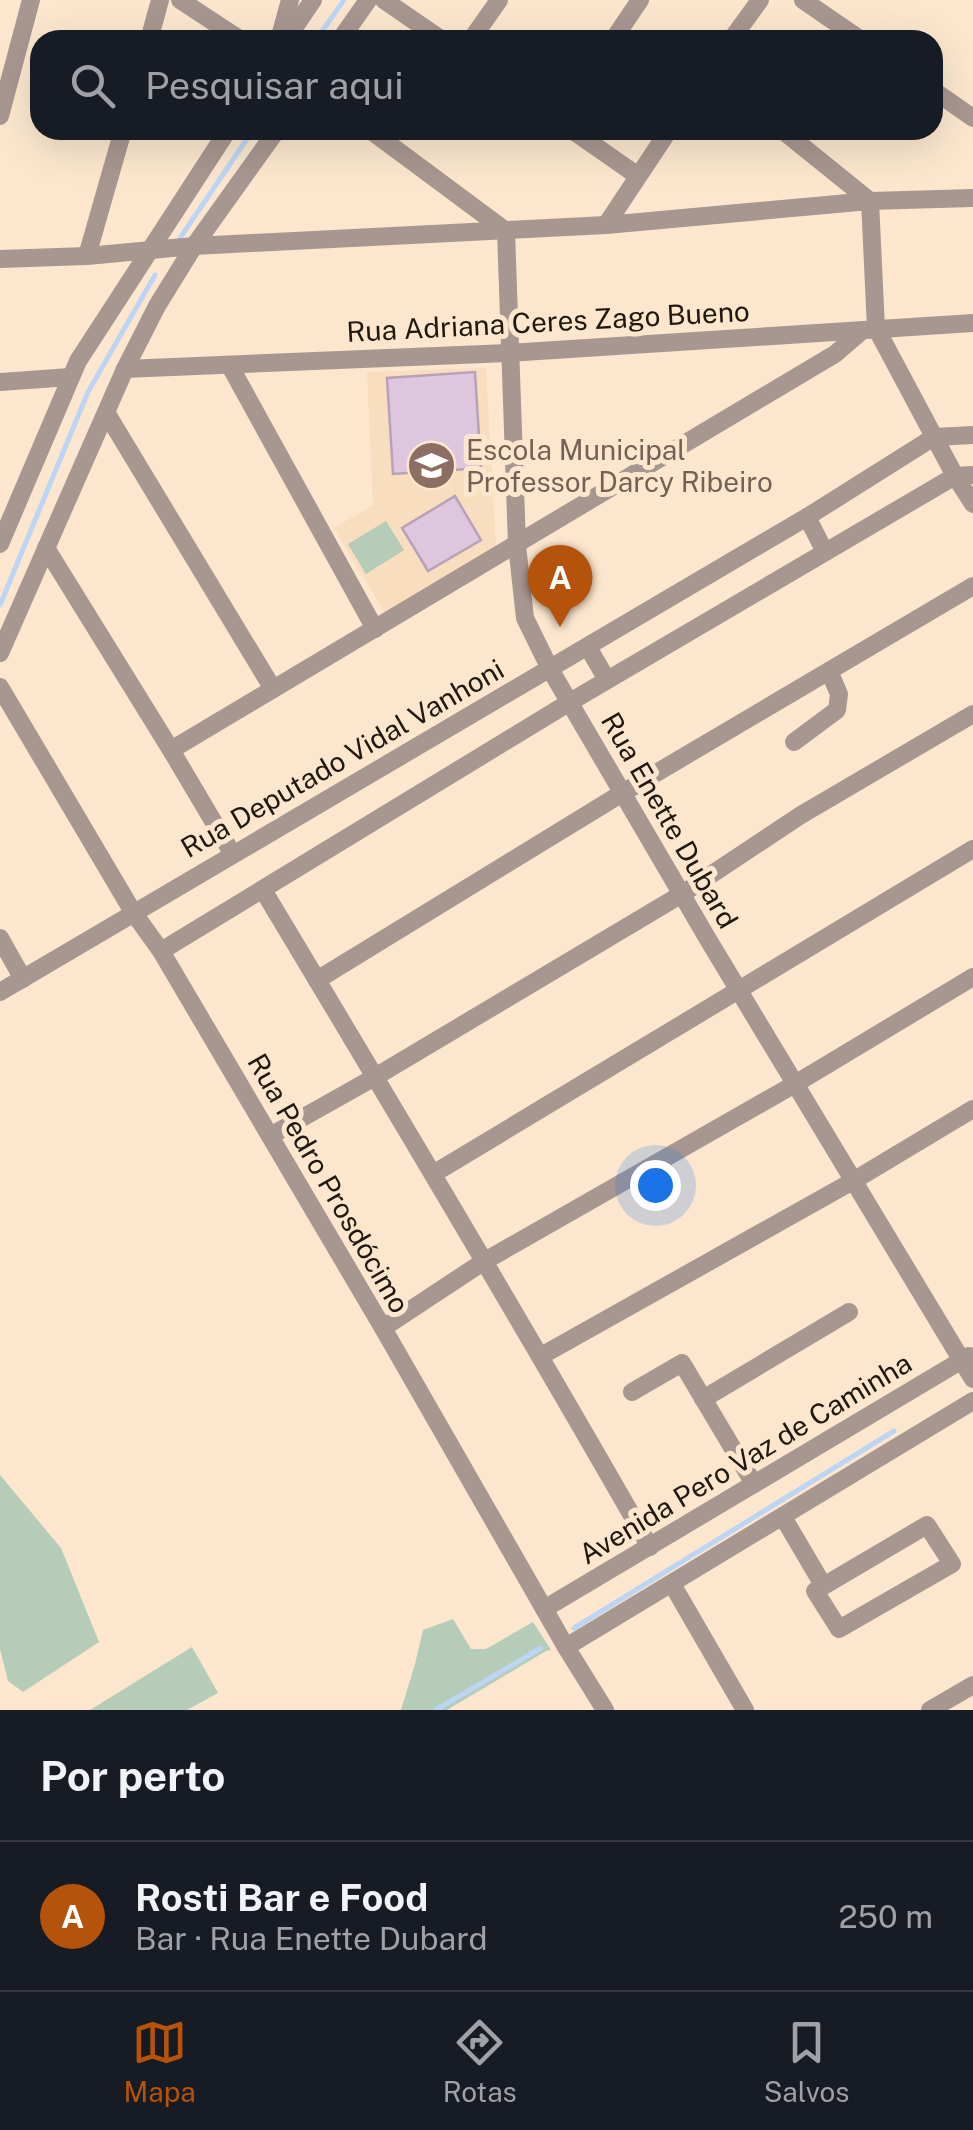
<!DOCTYPE html>
<html lang="pt">
<head>
<meta charset="utf-8">
<style>
  :root { --surface:#171b24; --page:#20242c; --text:#f1f3f6; --muted:#9ea1a6; --line:#363941; --accent:#b45309 }
  body { margin:0; font-family:"Public Sans",sans-serif; background:var(--page); color:var(--text) }
  .you { position:absolute; left:655px; top:1185px; width:35px; height:35px; margin:-25px; border:8px solid #fff; border-radius:50%; background:#1a73e8; box-shadow:0 0 0 15px #1a73e833 }
  .badge { display:grid; place-items:center; width:65px; height:65px; border-radius:50%; background:var(--accent); color:#fff; font-size:32px; font-weight:700 }
  .pin { position:absolute; translate:-50% -82px; filter:drop-shadow(0 2px 5px #0008) }
  .pin::after { content:''; position:absolute; top:52px; width:35px; height:30px; background:inherit; clip-path:polygon(0 0,100% 0,50% 100%) }
  .list { margin:0; padding:0; list-style:none }
  h2 { display:flex; justify-content:space-between; align-items:center; height:130px; margin:0; padding:0 40px; font-size:42px }
  h2 small { font-size:32px; font-weight:400; color:var(--muted) }
  .list li { display:grid; grid-template-columns:65px 1fr auto; gap:30px; align-items:center; box-sizing:border-box; height:150px; padding:0 40px; border-top:2px solid var(--line) }
  .list b { display:block; font-size:38px; white-space:nowrap }
  .list p { margin:0; font-size:32px; white-space:nowrap; color:var(--muted) }
  .list em { font-size:32px; font-style:normal; color:var(--muted) }
  .icon { flex:none; width:55px; height:55px; fill:none; stroke:currentColor; stroke-width:2; stroke-linecap:round; stroke-linejoin:round }
  .map { position:relative; flex:none; width:973px; height:1710px; overflow:hidden }
  .search { position:absolute; background:var(--surface); box-shadow:0 10px 40px #0002; left:30px; right:30px; top:30px; height:110px; display:flex; align-items:center; gap:25px; box-sizing:border-box; padding:0 35px; border-radius:30px; color:var(--muted); font-size:38px }
  .sheet { height:280px; background:var(--surface) }
  nav { display:flex; justify-content:space-around; align-items:center; box-sizing:border-box; height:140px; border-top:2px solid var(--line); background:var(--surface); font-size:28px; color:var(--muted) }
  nav a { display:grid; justify-items:center; gap:5px }
  nav .on { color:var(--accent) }
  .map>svg:first-child { display:block }
</style>
</head>
<body>
<div class="map">
<svg width="973" height="1710" viewBox="0 0 973 1710">
  <rect width="100%" height="100%" fill="#fce7ce"/>
  <path fill="#f8ddbe" d="M486 368 496 547 385 613 334 528 373 505 367 372Z"/>
  <g fill="#b4ccb8">
    <path d="M386 521 404 550 366 574 348 544Z"/>
    <path d="M0 1475 61 1548 99 1642 23 1692 8 1681 0 1649Z"/>
    <path d="M453 1619 471 1649H486L533 1622 551 1650 546 1651 447 1710H401L415 1664 423 1630Z"/>
    <path d="M192 1647 218 1693 187 1710H90Z"/>
  </g>
  <g fill="none" stroke-linecap="round" stroke-linejoin="round">
    <g stroke="#bdd5f4" stroke-width="5">
      <path d="M316 40 344 0"/>
      <path d="M180 238 253 130"/>
      <path d="M0 605 88 392 155 275"/>
      <path d="M574 1628 894 1431"/>
      <path d="M436 1710 541 1648"/>
    </g>
  </g>
  <g fill="#ddc6de" stroke="#b8a2b9" stroke-width="2.5">
    <path d="M475 372 481 468 393 474 387 378Z"/>
    <path d="M455 496 481 540 428 571 402 528Z"/>
  </g>
  <g fill="none" stroke-linecap="round" stroke-linejoin="round">
    <g stroke="#a89790" stroke-width="18">
      <path d="M180 0 241 40"/>
      <path d="M384 0 442 40"/>
      <path d="M803 0 861 40"/>
      <path d="M149 40 160 0"/>
      <path d="M279 40 290 0"/>
      <path d="M286 40 313 0"/>
      <path d="M340 40 368 0"/>
      <path d="M471 40 499 0"/>
      <path d="M613 40 640 0"/>
      <path d="M731 40 760 0"/>
      <path d="M933 90 973 118"/>
      <path d="M0 116 31 0"/>
      <path d="M370 130 506 231"/>
      <path d="M572 130 638 176"/>
      <path d="M782 130 870 201 876 328 955 476 973 504"/>
      <path d="M606 225 669 130"/>
      <path d="M506 231 517 545 525 618 550 669 709 941 973 1379"/>
      <path d="M87 256 123 130"/>
      <path d="M0 259 87 256 194 246 606 225 870 201 973 198"/>
      <path d="M230 366 375 629"/>
      <path d="M125 369 508 353 973 323"/>
      <path d="M0 382 70 377"/>
      <path d="M107 414 273 689"/>
      <path d="M807 517 825 552"/>
      <path d="M0 544 78 361 228 130"/>
      <path d="M46 548 171 750 232 853"/>
      <path d="M588 647 607 680"/>
      <path d="M0 653 125 369 157 306 194 246 277 130"/>
      <path d="M0 687 133 912 161 951 383 1328 566 1647 605 1710"/>
      <path d="M794 742 837 710 839 694 829 671"/>
      <path d="M171 750 835 354 863 330"/>
      <path d="M263 890C394 1108 524 1326 650 1547"/>
      <path d="M0 938 23 979"/>
      <path d="M161 951 570 702 955 476 973 475"/>
      <path d="M317 980 624 792 973 586"/>
      <path d="M0 992 807 517 934 437 973 435"/>
      <path d="M270 1136 375 1077 682 894 801 815 973 714"/>
      <path d="M433 1174 973 849"/>
      <path d="M383 1328 483 1262 795 1084 973 977"/>
      <path d="M541 1356 853 1181 973 1109"/>
      <path d="M632 1392 682 1363 754 1484"/>
      <path d="M703 1399 849 1312"/>
      <path d="M783 1517 823 1585"/>
      <path d="M927 1525 952 1564 839 1629 815 1591Z"/>
      <path d="M672 1584 745 1710"/>
      <path d="M544 1609 969 1356"/>
      <path d="M566 1647 973 1401"/>
      <path d="M930 1710 973 1685"/>
    </g>
  </g>
  <defs>
    <symbol id="school-disc" viewBox="-11 -11 22 22"><circle r="9.5" fill="#8d6e63" stroke="#fce7ce"/><path d="M0-5L7-2L0 1L-7-2ZM-4 1L0 2.5L4 1V4Q0 6-4 4Z" fill="#fff"/></symbol>
  </defs>
  <g fill-rule="evenodd">
    <use href="#school-disc" x="404" y="438" width="55" height="55"/>
  </g>
  <g text-anchor="middle" dominant-baseline="central" stroke-width="10" stroke-linejoin="round" paint-order="stroke">
    <g font-size="28" fill="#20180f" stroke="#fce7ce">
      <text transform="translate(548 321) rotate(-3)">Rua Adriana Ceres Zago Bueno</text>
      <text transform="translate(342 758) rotate(-30)">Rua Deputado Vidal Vanhoni</text>
      <text transform="translate(670 820) rotate(60)">Rua Enette Dubard</text>
      <text transform="translate(329 1183) rotate(60)">Rua Pedro Prosdócimo</text>
      <text transform="translate(745 1458) rotate(-31)">Avenida Pero Vaz de Caminha</text>
    </g>
    <g font-size="28" fill="#785e54" stroke="#fce7ce" text-anchor="start">
      <text x="466" y="449">Escola Municipal<tspan x="466" dy="32">Professor Darcy Ribeiro</tspan></text>
    </g>
  </g>
</svg>
<div class="you"></div>
<div class="pin badge" style="left:560px;top:627px">A</div>
<div class="search"><svg class="icon" aria-label="search" viewBox="0 0 24 24"><circle cx="10" cy="10" r="6"/><path d="M15 15l6 6"/></svg>Pesquisar aqui</div>
</div>
<section class="sheet">
<h2>Por perto<small></small></h2>
<ul class="list">
<li><span class="badge">A</span><div><b>Rosti Bar e Food</b><p>Bar · Rua Enette Dubard</p></div><em>250 m</em></li>
</ul>
</section>
<nav>
<a class="on"><svg class="icon" aria-label="map" viewBox="0 0 24 24"><path d="M3 6l6-2 6 2 6-2v14l-6 2-6-2-6 2zM9 4v14M15 6v14"/></svg>Mapa</a>
<a><svg class="icon" aria-label="directions" viewBox="0 0 24 24"><path d="M12 3l9 9-9 9-9-9zM9 14v-3h6M13 9l2 2-2 2"/></svg>Rotas</a>
<a><svg class="icon" aria-label="saved" viewBox="0 0 24 24"><path d="M7 4h10v16l-5-4-5 4z"/></svg>Salvos</a>
</nav>
</body>
</html>
